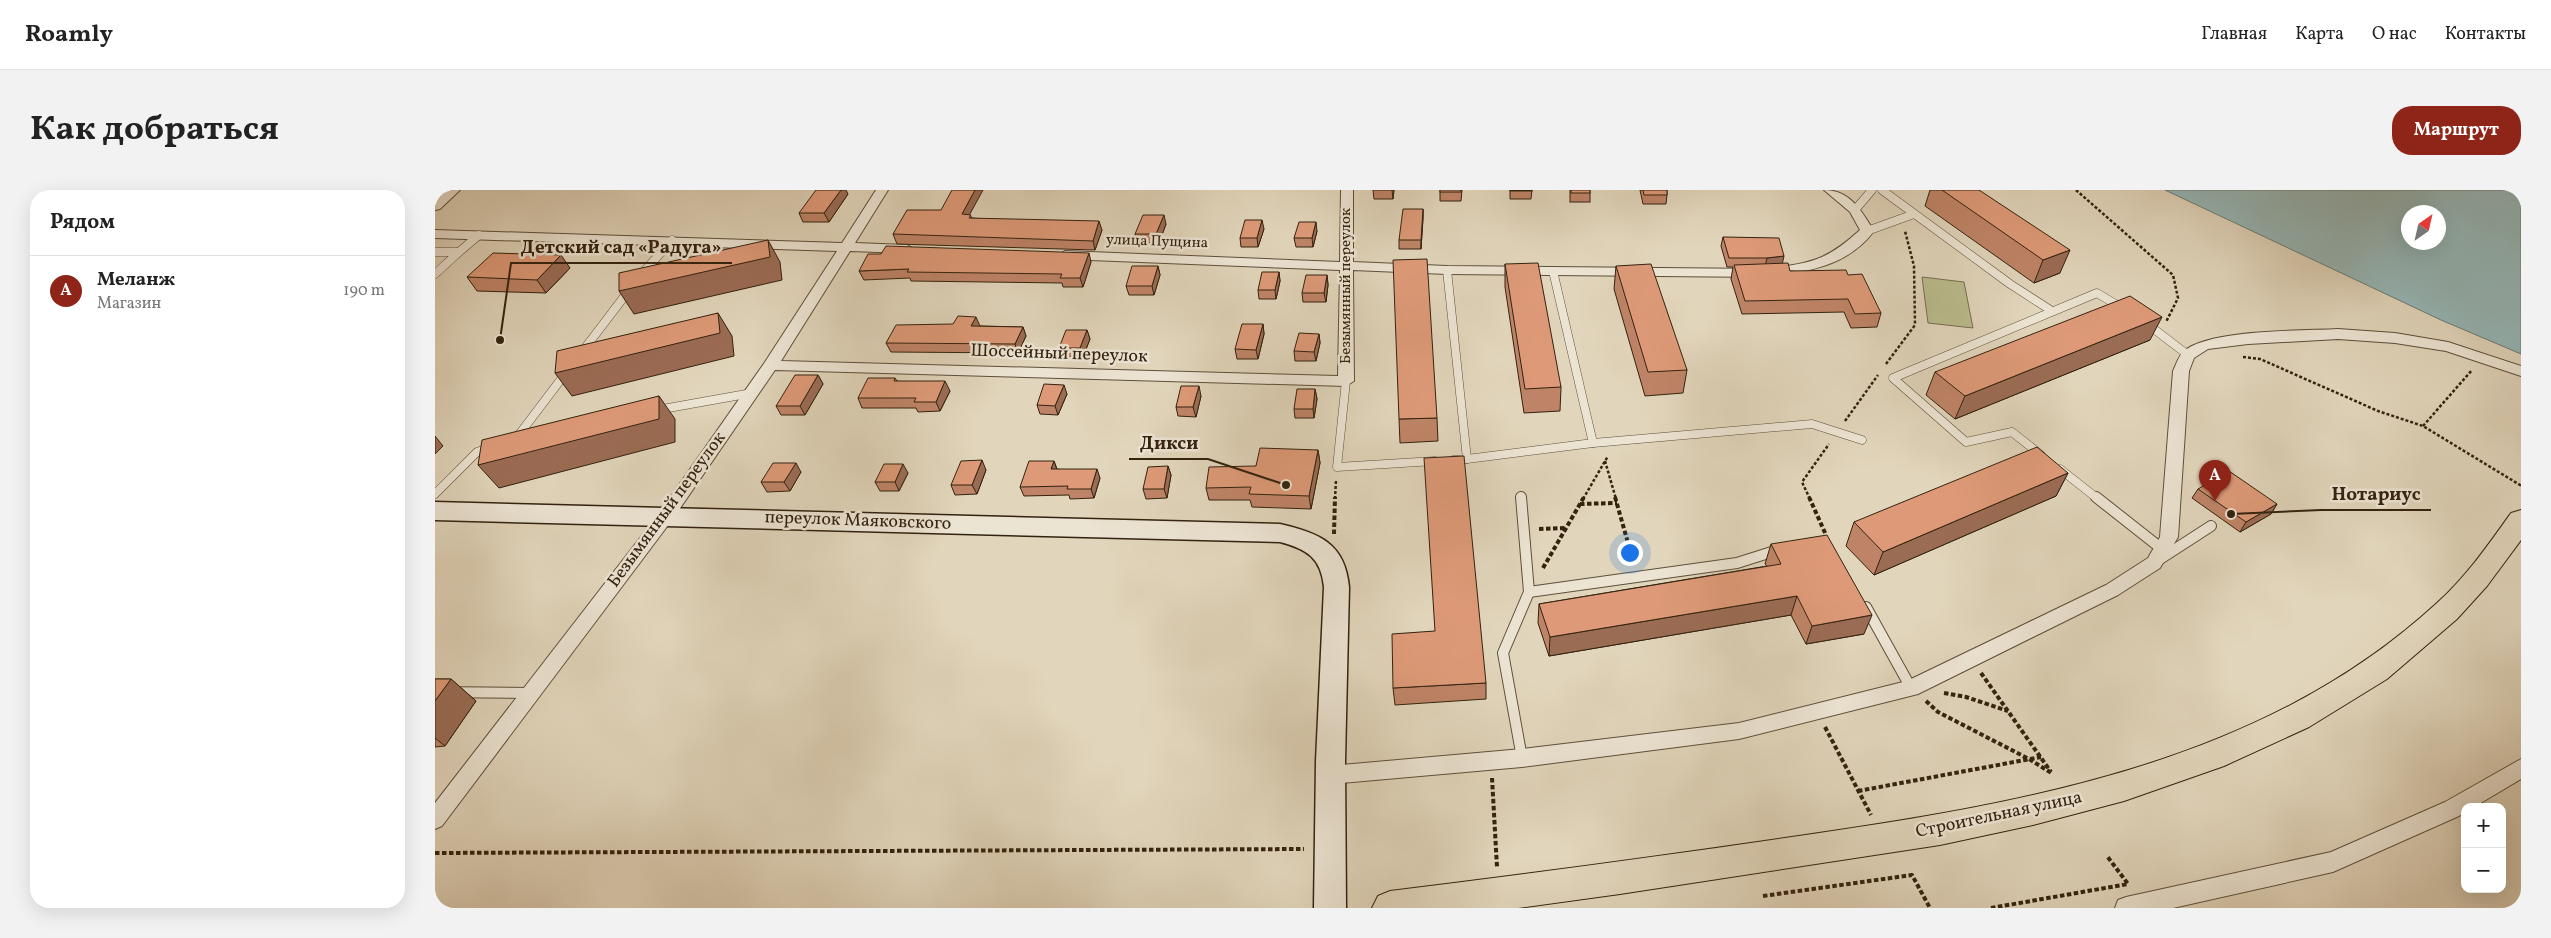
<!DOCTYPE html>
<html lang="ru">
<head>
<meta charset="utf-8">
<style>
  :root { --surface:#fff; --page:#f2f2f2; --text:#222; --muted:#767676; --line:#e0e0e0; --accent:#8f2418 }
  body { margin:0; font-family:Vollkorn,serif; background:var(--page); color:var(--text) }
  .controls { position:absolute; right:15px; bottom:15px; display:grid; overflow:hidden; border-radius:10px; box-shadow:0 5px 20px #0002 }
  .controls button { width:45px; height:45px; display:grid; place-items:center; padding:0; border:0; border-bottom:1px solid var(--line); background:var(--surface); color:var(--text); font:25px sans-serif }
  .compass { position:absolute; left:1966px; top:15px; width:45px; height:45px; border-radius:50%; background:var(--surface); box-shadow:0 5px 20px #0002; rotate:34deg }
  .you { position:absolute; left:1194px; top:362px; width:18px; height:18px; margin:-12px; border:4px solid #fff; border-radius:50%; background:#1a73e8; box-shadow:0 0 0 8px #1a73e833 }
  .badge { display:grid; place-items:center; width:32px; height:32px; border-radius:50%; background:var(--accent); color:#fff; font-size:16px; font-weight:700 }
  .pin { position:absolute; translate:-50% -41px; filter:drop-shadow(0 1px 2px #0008) }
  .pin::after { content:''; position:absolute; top:26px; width:18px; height:15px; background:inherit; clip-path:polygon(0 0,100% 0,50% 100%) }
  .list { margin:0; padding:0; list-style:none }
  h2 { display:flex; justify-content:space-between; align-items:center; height:65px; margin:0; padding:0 20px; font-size:21px }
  h2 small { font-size:16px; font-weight:400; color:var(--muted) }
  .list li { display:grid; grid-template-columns:32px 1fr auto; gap:15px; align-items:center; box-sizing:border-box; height:70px; padding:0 20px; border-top:1px solid var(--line) }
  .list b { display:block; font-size:19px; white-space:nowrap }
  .list p { margin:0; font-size:16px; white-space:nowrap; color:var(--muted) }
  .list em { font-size:16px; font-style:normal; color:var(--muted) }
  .map { position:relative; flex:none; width:2086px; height:718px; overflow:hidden; border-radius:20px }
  header { display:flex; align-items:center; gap:30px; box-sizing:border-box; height:70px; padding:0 25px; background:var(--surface); border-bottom:1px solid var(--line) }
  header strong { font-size:24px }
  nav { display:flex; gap:28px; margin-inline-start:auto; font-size:18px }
  .intro { display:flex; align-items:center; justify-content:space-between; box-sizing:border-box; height:120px; padding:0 30px }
  h1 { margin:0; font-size:35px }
  .button { padding:12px 22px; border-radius:20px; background:var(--accent); color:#fff; font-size:18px; font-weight:700 }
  main { display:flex; gap:30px; padding:0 30px }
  aside { flex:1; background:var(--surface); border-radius:20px; box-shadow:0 5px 20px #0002 }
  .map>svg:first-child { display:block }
</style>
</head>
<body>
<header>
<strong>Roamly</strong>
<nav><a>Главная</a><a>Карта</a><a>О нас</a><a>Контакты</a></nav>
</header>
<div class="intro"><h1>Как добраться</h1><a class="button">Маршрут</a></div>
<main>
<aside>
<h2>Рядом<small></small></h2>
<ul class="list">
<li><span class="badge">A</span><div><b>Меланж</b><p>Магазин</p></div><em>190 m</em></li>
</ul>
</aside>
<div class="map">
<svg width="2086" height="718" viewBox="0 0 2086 718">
  <rect width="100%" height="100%" fill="#e1d5bb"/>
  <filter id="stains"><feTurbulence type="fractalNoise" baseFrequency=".004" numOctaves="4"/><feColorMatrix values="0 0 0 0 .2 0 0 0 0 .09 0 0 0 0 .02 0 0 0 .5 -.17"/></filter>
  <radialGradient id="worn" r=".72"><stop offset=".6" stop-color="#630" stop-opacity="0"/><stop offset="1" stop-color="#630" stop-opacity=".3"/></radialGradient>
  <path fill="#b9bb8c" stroke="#766e4e" d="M1487 87 1529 92 1538 138 1493 133Z"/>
  <path fill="#96b7b7" stroke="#6e7b74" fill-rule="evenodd" d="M1730 0H2086V164L2006 130ZM1974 22H2004V52H1974Z"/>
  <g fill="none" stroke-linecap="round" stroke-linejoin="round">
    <defs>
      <g id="lane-far1">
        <path d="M1447 0 1575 94 1617 121"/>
        <path d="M1420 20 1437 0"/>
        <path d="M1432 41 1479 24"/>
        <path d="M0 62H24L0 84"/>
        <path d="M24 62 44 45"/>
        <path d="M1012 80 1032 269 1018 270"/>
        <path d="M1118 81 1158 253"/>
        <path d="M206 85 237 50"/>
        <path d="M1711 133 1753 165"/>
        <path d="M147 162 195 99"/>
        <path d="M911 191 902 277 1000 271"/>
        <path d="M222 220 317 203"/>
        <path d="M83 246 133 180"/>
        <path d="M1606 265 1577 242 1531 252 1458 188 1662 103 1687 118"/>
        <path d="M1032 269 1158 253 1377 234 1427 250"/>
        <path d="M1625 279 1663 309"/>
        <path d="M0 304 42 262 56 257"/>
      </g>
      <g id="lane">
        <path d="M1086 307 1094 402 1068 463 1087 568"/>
        <path d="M1661 307 1727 359"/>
        <path d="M1725 369 1776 336"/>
        <path d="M1094 402 1302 373 1343 360"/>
        <path d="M1431 417 1476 498"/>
        <path d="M0 502 96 503"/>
      </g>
      <g id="street">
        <path d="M11 0H25L5 19 0 20V9Z"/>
        <path d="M441 0H453L420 53 472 55 479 59 472 63 415 61 346 171 903 186 905 80 630 69 623 65 630 61 905 72 906 0H918V72L1012 76 1330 79C1375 73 1390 72 1425 40L1415 22 1389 0C1415 0 1426 20 1439 41 1412 77 1371 82 1330 87L1012 84 918 80 919 191 911 196 340 180 237 330 7 636 0 639V613L225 322 330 172 402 61 0 48V40L407 53Z"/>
        <path d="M1903 139 1960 143 2013 152 2086 176V186L2011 161 1960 153 1903 149 1813 154 1773 159 1759 168 1754 181 1743 347 1725 378 1683 405 1483 504 1304 549 1087 577 895 594 888 591 885 585 888 579 895 576 1087 559 1304 533 1472 491 1671 395 1713 368 1725 347 1738 181C1741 175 1744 165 1749 161 1776 139 1867 141 1903 139Z"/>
        <path d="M2086 569V589L2039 617H2030V622L2024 626 1898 682 1738 718H1680L1683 710 1691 707 1896 662 2010 612Z"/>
      </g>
      <path id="secondary" d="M0 312 845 334C884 343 910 353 914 397L910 571 911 718H879L881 571 889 397C886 368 872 359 845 352L0 330Z"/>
      <path id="highway" d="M2086 320V350L2052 396 2022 429 1952 489 1874 537 1789 576 1689 611 1598 635 1505 655 1185 704 1083 718H937L943 706 955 701C1087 685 1219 667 1350 648 1580 615 1825 576 2002 413 2031 387 2054 354 2076 323Z"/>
    </defs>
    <use href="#lane-far1" stroke="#5e4f3a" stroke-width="9"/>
    <use href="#lane" stroke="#5e4f3a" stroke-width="12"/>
    <use href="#street" stroke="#5e4f3a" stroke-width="2"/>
    <use href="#secondary" stroke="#33220f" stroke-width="3"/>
    <use href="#highway" stroke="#33220f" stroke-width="2"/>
    <g stroke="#33220f" stroke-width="2.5" stroke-dasharray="3 2" stroke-linecap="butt">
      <path d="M1641 0 1738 85 1743 108 1731 132"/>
      <path d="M1808 167 1825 169 1943 221 1988 236 2085 295 2086 293"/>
      <path d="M1451 174 1480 135 1479 76 1470 41"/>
      <path d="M1410 231 1443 185"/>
      <path d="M1988 236 2037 180"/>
      <path d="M1170 271 1181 309"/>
      <path d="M900 309 901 290"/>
      <path d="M1148 309 1173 266"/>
      <path d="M1375 309 1367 292 1394 254"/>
    </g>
    <g stroke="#33220f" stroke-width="4" stroke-dasharray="4.5 2.5" stroke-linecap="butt">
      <path d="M1180 307 1199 374"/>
      <path d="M1374 307 1391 345"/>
      <path d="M1145 314 1182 313"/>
      <path d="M1104 339 1131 338"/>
      <path d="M899 344 900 307"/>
      <path d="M1108 378 1149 307"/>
      <path d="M1546 483 1616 582"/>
      <path d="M1509 503 1531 507 1573 521"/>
      <path d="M1491 511 1503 522 1594 569 1618 584"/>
      <path d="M1390 537 1436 625"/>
      <path d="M1057 588 1062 677"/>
      <path d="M1423 601 1606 567"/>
      <path d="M0 663 869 659"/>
      <path d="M1328 706 1477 685 1495 718"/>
      <path d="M1556 718 1693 694 1672 666"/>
    </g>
    <use href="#lane-far1" stroke="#ece4d3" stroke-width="8"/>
    <use href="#lane" stroke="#ece4d3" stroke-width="10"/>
    <use href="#street" fill="#ece4d3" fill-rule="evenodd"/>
    <use href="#secondary" fill="#ece4d3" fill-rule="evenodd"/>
    <use href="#highway" fill="#e1d5bb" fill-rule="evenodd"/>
  </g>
  <g fill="#bf8467" stroke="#33220f">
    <path d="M938 0H959L958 9H939Z"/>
    <path d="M1005 0H1027L1026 11H1005Z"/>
    <path d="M1075 0H1097L1096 9H1075Z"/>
    <rect x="1135" y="0" width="20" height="12"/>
    <path d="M1205 0H1232V5L1231 14H1208Z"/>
    <path d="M1495 0H1544L1625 83 1599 93 1490 16Z"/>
    <path d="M413 4 394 32H368L364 23Z"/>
    <path d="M988 19V28L986 59H964V50Z"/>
    <path d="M535 25 537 28 667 40 660 60 462 54 458 44Z"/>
    <path d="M731 34 724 53H702L700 44Z"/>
    <path d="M829 39 823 57H806L805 48Z"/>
    <path d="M882 41 878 57H861L859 48Z"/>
    <path d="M1288 47 1347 73 1355 81 1413 85 1446 123 1442 137 1416 138 1409 122 1307 124 1296 89 1298 77H1292L1286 56Z"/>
    <path d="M656 72 648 97H628L627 93 476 91 475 88 429 90 424 81Z"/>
    <path d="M1070 74 1126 197 1125 221 1089 223 1070 97Z"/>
    <path d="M723 76 725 85 719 105H694L691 96Z"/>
    <path d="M1181 76 1252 180 1248 203 1210 206 1179 99Z"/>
    <path d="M135 78 111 103 42 101 32 87Z"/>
    <path d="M844 82 845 91 841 109H824L823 100Z"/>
    <path d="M892 85 893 95 891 112H868L867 103Z"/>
    <path d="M828 134 829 144 823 169H802L800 159Z"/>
    <path d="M545 136 588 137 591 146 583 163 456 162 451 153Z"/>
    <path d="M652 140 655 149 648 167H627L624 158Z"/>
    <path d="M884 144 885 153 881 171H860L859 161Z"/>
    <path d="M1715 150 1520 229 1491 205 1500 182Z"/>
    <path d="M383 185 388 194 370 225H346L341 216Z"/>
    <path d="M460 188 462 191 515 201 505 221 483 222 481 218H427L423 208Z"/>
    <path d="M880 199 882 209 879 228H860L859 219Z"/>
    <path d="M632 204 623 225 605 224 602 215Z"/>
    <path d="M766 206 761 227 743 226 741 217Z"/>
    <path d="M1002 228 1003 251 965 253 964 229Z"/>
    <path d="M883 260 885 273 876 319 817 317 815 310H774L771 298 821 276Z"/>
    <path d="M619 271 622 279 665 288 659 308 635 309 634 305 589 306 585 297Z"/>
    <path d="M733 276 736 285 732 308 711 309 708 299Z"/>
    <path d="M551 280 542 304 520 305 516 295Z"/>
    <path d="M366 282 355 301 332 302 326 292Z"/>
    <path d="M473 283 464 301H445L440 292Z"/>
    <path d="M1633 283 1621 306 1439 385 1411 356 1419 332Z"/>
    <path d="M1763 299 1842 314 1836 324 1805 342 1757 308Z"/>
    <path d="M1336 354 1429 444 1371 454 1356 425 1114 466 1103 433 1104 414 1332 376 1330 374Z"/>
    <path d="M0 489H16L41 511 10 556 0 557Z"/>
    <path d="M1051 493V509L960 515 958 498Z"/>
  </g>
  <g fill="#9b6c54" stroke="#33220f">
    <path d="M406 0H411L413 4 394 32 389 23Z"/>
    <path d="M540 0H548L530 33 527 24Z"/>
    <path d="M957 0H959L958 9Z"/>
    <path d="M988 19V28L986 59V50Z"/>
    <path d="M729 25 731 34 724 53 721 44Z"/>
    <path d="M827 30 829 39 823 57 822 48Z"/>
    <path d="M664 31 667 40 660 60 658 51Z"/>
    <path d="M881 32 882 41 878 57 877 48Z"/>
    <path d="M333 50 345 72 347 90 199 124 184 101Z"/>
    <path d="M1635 60 1625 83 1599 93 1608 70Z"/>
    <path d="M654 63 656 72 648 97 645 88Z"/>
    <path d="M126 65 135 78 111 103 102 90Z"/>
    <path d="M1349 66 1347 75 1330 77 1332 68Z"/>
    <path d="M723 76 725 85 719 105 717 96Z"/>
    <path d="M844 82 845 91 841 109 840 100Z"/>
    <path d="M892 85 893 95 891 112 889 103Z"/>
    <path d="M283 123 297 146 299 166 137 206 120 183Z"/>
    <path d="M541 127 545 136 540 146 536 136Z"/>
    <path d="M1727 127 1715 150 1520 229 1530 206Z"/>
    <path d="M828 134 829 144 823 169 821 160Z"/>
    <path d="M588 137 591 146 583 163 580 154Z"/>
    <path d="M652 140 655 149 648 167 645 158Z"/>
    <path d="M884 144 885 153 881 171 879 162Z"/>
    <path d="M383 185 388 194 370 225 365 216Z"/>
    <path d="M510 191 515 201 505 221 501 212Z"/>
    <path d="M629 195 632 204 623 225 620 216Z"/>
    <path d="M764 196 766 206 761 227 758 217Z"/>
    <path d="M880 199 882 209 879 228 878 219Z"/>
    <path d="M224 206 240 229V252L64 298 43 275Z"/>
    <path d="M0 246 8 256 0 264Z"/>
    <path d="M883 260 885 273 876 319 874 306Z"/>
    <path d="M547 270 551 280 542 304 537 295Z"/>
    <path d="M619 271 622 280 616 279Z"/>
    <path d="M361 273 366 282 355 301 349 292Z"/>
    <path d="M468 274 473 283 464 301 460 292Z"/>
    <path d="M733 276 736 285 732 308 729 299Z"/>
    <path d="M662 279 665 288 659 308 656 299Z"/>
    <path d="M1633 283 1621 306 1439 385 1448 362Z"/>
    <path d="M1842 314 1836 324 1805 342 1811 332Z"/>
    <path d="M1362 406 1356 425 1114 466 1115 447Z"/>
    <path d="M1437 425 1429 444 1371 454 1377 436Z"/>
    <path d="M16 489 41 511 10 556 0 548V511Z"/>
  </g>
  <g fill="#de9a78" stroke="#33220f">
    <path d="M381 0H406L389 23H364Z"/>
    <path d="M517 0H540L527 24 536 25 534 28 664 31 658 51 458 44 472 20H506Z"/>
    <rect x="1005" y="0" width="21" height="2"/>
    <rect x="1075" y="0" width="22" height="1"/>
    <rect x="1136" y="0" width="19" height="3"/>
    <path d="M1208 0H1232V5H1209Z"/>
    <path d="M1507 0H1544L1635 60 1608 70Z"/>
    <path d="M968 19H988L986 50H964Z"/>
    <path d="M708 25H729L721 44H700Z"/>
    <path d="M810 30H827L822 48H805Z"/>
    <path d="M864 32H881L877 48H859Z"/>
    <path d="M1288 47 1344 48 1349 66 1332 68H1294Z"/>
    <path d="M333 50 335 67 184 101V83Z"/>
    <path d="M451 56 654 63 645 88H625L627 84 472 82 474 79 424 81 433 64H446Z"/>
    <path d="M58 63 126 65 102 90 32 87Z"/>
    <path d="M992 69 1002 228 964 229 958 70Z"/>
    <path d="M1103 73 1126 197 1090 199 1070 74Z"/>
    <path d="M1353 73 1355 81 1411 80 1413 85 1427 84 1446 123 1420 124 1413 109 1310 111 1299 75Z"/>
    <path d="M1216 74 1252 180 1213 182 1181 76Z"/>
    <path d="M697 76H723L717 96H691Z"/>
    <path d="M827 82H844L840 100H823Z"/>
    <path d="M871 85H892L889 103H867Z"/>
    <path d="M1695 106 1727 127 1530 206 1500 182Z"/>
    <path d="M283 123 285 143 120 183 122 161Z"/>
    <path d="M523 126 541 127 536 136 588 137 580 154 451 153 461 135 518 134Z"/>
    <path d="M807 134H828L821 160 800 159Z"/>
    <path d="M631 140H652L645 158H624Z"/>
    <path d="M864 143 884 144 879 162 859 161Z"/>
    <path d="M360 185H383L365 216H341Z"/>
    <path d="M433 188H460L459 191H510L501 212H479L481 208H423Z"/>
    <path d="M609 194 629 195 620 216 602 215Z"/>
    <path d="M746 196H764L758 217H741Z"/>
    <path d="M862 199H880L878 219H859Z"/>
    <path d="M224 206V229L43 275 47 250Z"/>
    <path d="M1602 257 1633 283 1448 362 1419 332Z"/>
    <path d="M825 258 883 260 874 306 814 304 816 297 771 298 774 277 821 276Z"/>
    <path d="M1029 266 1051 493 958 498 957 444 1000 441 989 268Z"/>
    <path d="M547 270 537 295H516L526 271Z"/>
    <path d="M594 271H619L616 279H662L656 299H632L633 296 585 297Z"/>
    <path d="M338 273H361L349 292H326Z"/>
    <path d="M449 274H468L460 292H440Z"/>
    <path d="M733 276 729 299H708L713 277Z"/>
    <path d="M1794 281 1842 314 1811 332 1763 299Z"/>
    <path d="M1392 345 1437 425 1377 436 1362 406 1115 447 1104 414 1346 374 1336 354Z"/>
    <path d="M0 489H16L0 511Z"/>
  </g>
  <g text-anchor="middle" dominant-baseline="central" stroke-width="5" stroke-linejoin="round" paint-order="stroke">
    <g font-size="15" fill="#33220f" stroke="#ece4d3">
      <text transform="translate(722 52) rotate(2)">улица Пущина</text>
      <text transform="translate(911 96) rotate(-90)">Безымянный переулок</text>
    </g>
    <g font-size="18" fill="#33220f" stroke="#ece4d3">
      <text transform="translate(624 164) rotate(2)">Шоссейный переулок</text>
      <text transform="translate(232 320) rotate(-54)">Безымянный переулок</text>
      <text transform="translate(423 331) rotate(2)">переулок Маяковского</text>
      <text transform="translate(1564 625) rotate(-12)">Строительная улица</text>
    </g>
  </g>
  <path fill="none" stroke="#33220f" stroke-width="2" d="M65 150L76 73H297M851 295L773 269H694M1796 324L1886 320H1996"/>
  <g fill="#33220f" stroke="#ece4d3" stroke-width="2">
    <circle cx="65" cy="150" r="5"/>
    <circle cx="851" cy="295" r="5"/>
    <circle cx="1796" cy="324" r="5"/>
  </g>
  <g font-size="19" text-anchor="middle" font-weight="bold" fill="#33220f" stroke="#ece4d3" stroke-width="5" stroke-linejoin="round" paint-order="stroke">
    <text x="186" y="63">Детский сад «Радуга»</text>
    <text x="734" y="259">Дикси</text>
    <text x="1941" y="310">Нотариус</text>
  </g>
  <rect width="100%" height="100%" filter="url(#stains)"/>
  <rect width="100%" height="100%" fill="url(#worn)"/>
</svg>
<div class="controls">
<button>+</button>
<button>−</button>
</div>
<svg class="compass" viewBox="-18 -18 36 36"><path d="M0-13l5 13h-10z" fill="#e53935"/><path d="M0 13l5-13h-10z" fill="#767676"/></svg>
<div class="you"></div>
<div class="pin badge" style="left:1780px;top:311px">A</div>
</div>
</main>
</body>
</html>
